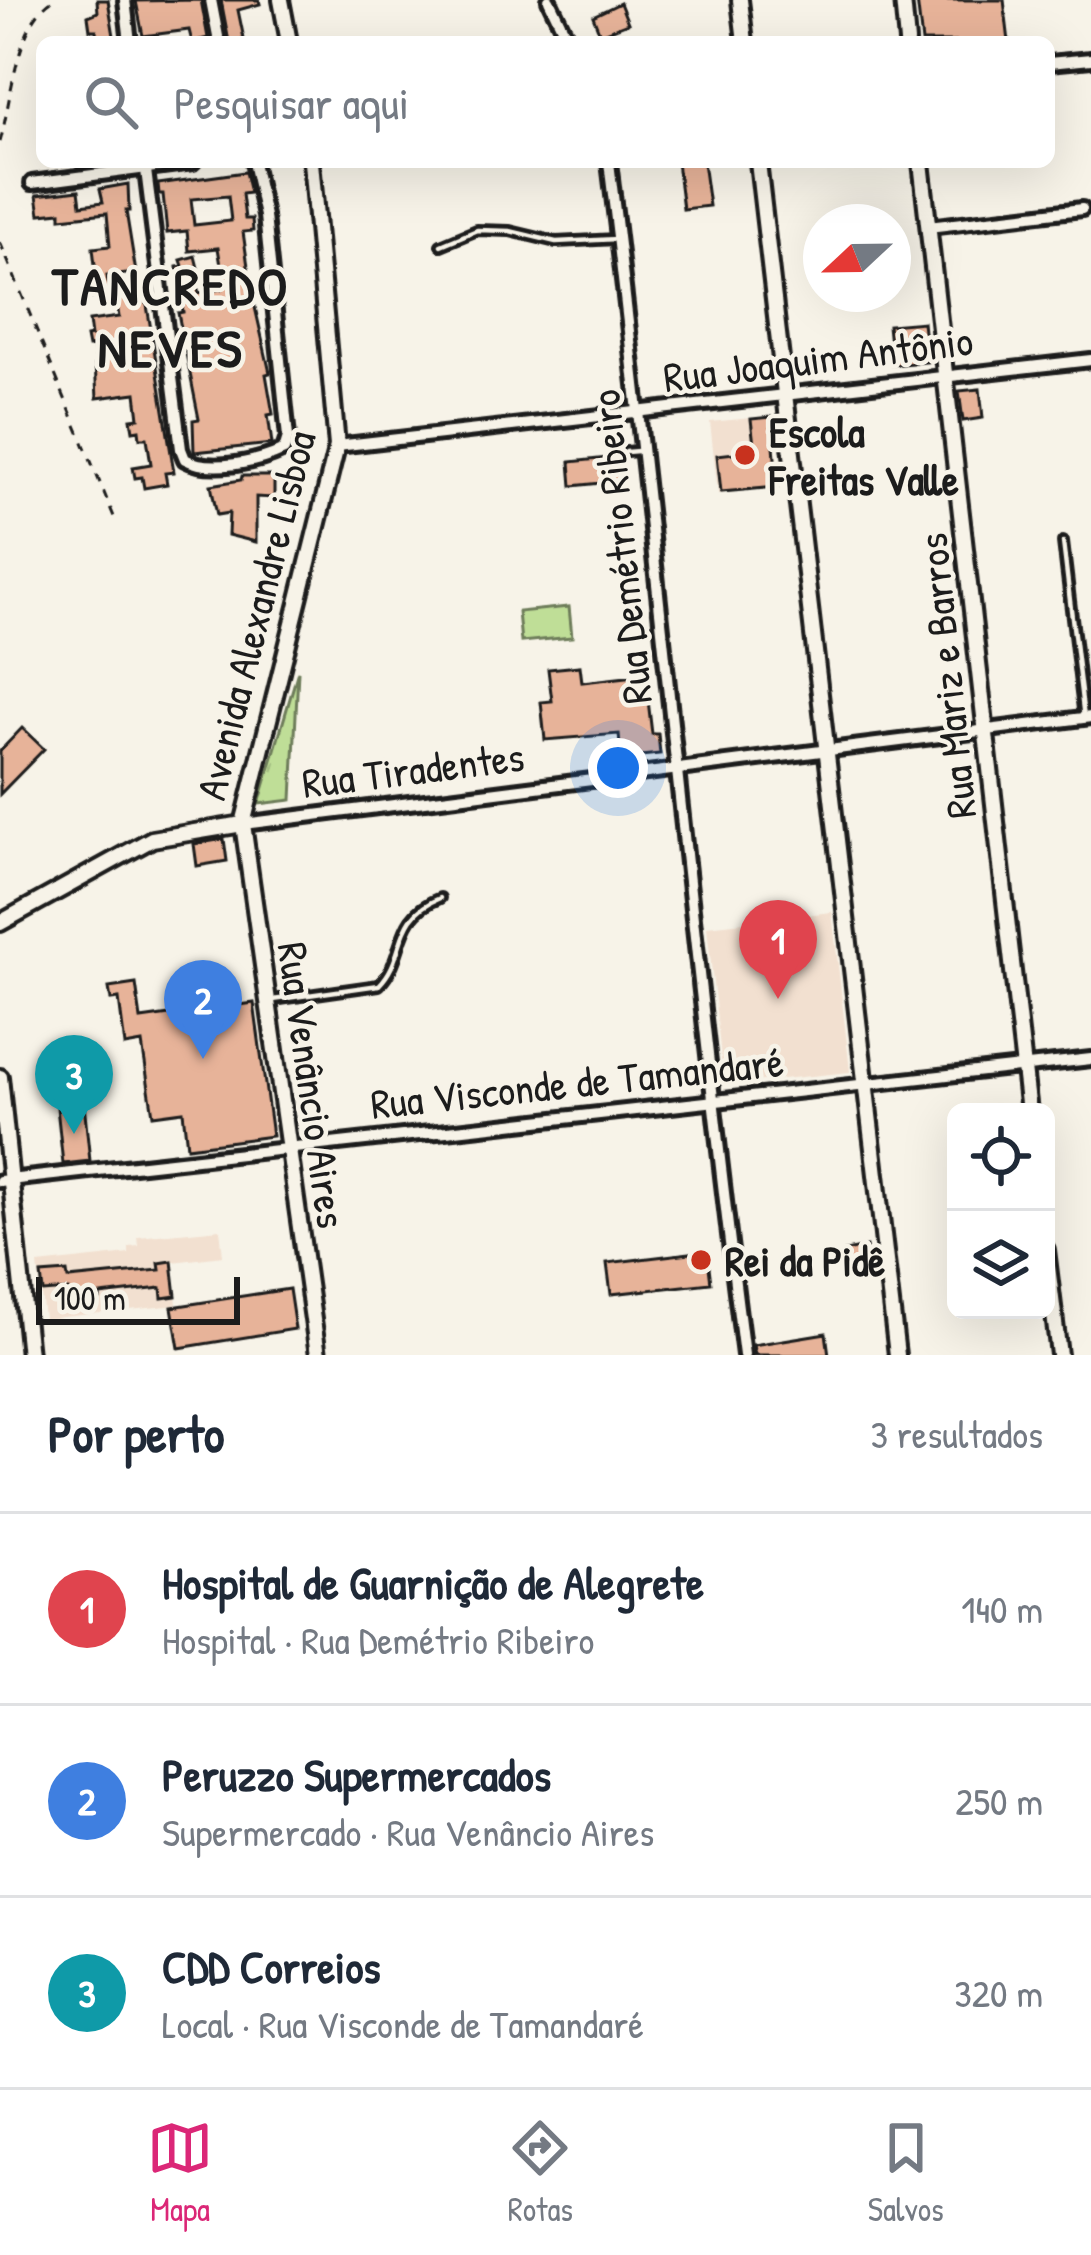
<!DOCTYPE html>
<html lang="pt">
<head>
<meta charset="utf-8">
<style>
  :root { --surface:#fff; --page:#f6f6f7; --text:#1f2937; --muted:#747a83; --line:#e0e1e3; --accent:#db2777 }
  body { margin:0; font-family:"Patrick Hand",sans-serif; background:var(--page); color:var(--text) }
  .controls { position:absolute; right:36px; bottom:36px; display:grid; overflow:hidden; border-radius:18px; box-shadow:0 12px 48px #0002 }
  .controls button { width:108px; height:108px; display:grid; place-items:center; padding:0; border:0; border-bottom:3px solid var(--line); background:var(--surface); color:var(--text); font:60px sans-serif }
  .compass { position:absolute; left:803px; top:204px; width:108px; height:108px; border-radius:50%; background:var(--surface); box-shadow:0 12px 48px #0002; rotate:248deg }
  .scale { position:absolute; left:36px; bottom:30px; width:204px; box-sizing:border-box; padding-left:12px; border:6px solid #1c1c1c; border-top:0; font-size:33px; line-height:42px; white-space:nowrap; color:#1c1c1c; -webkit-text-stroke:9px #f7f3e8; paint-order:stroke }
  .you { position:absolute; left:618px; top:768px; width:42px; height:42px; margin:-30px; border:9px solid #fff; border-radius:50%; background:#1a73e8; box-shadow:0 0 0 18px #1a73e833 }
  .badge { display:grid; place-items:center; width:78px; height:78px; border-radius:50%; background:var(--accent); color:#fff; font-size:39px; font-weight:700 }
  .pin { position:absolute; translate:-50% -99px; filter:drop-shadow(0 3px 6px #0008) }
  .pin::after { content:''; position:absolute; top:63px; width:42px; height:36px; background:inherit; clip-path:polygon(0 0,100% 0,50% 100%) }
  .list { margin:0; padding:0; list-style:none }
  h2 { display:flex; justify-content:space-between; align-items:center; height:156px; margin:0; padding:0 48px; font-size:51px }
  h2 small { font-size:39px; font-weight:400; color:var(--muted) }
  .list li { display:grid; grid-template-columns:78px 1fr auto; gap:36px; align-items:center; box-sizing:border-box; height:192px; padding:0 48px; border-top:3px solid var(--line) }
  .list b { display:block; font-size:45px; white-space:nowrap }
  .list p { margin:0; font-size:39px; white-space:nowrap; color:var(--muted) }
  .list em { font-size:39px; font-style:normal; color:var(--muted) }
  .icon { flex:none; width:66px; height:66px; fill:none; stroke:currentColor; stroke-width:2; stroke-linecap:round; stroke-linejoin:round }
  .map { position:relative; flex:none; width:1091px; height:1355px; overflow:hidden }
  .search { position:absolute; background:var(--surface); box-shadow:0 12px 48px #0002; left:36px; right:36px; top:36px; height:132px; display:flex; align-items:center; gap:30px; box-sizing:border-box; padding:0 42px; border-radius:18px; color:var(--muted); font-size:45px }
  .sheet { height:732px; background:var(--surface) }
  nav { display:flex; justify-content:space-around; align-items:center; box-sizing:border-box; height:168px; border-top:3px solid var(--line); background:var(--surface); font-size:33px; color:var(--muted) }
  nav a { display:grid; justify-items:center; gap:6px }
  nav .on { color:var(--accent) }
  .map>svg:first-child { display:block }
</style>
</head>
<body>
<div class="map">
<svg width="1091" height="1355" viewBox="0 0 1091 1355">
  <defs>
    <pattern id="grass-tufts" width="24" height="20" patternUnits="userSpaceOnUse" patternTransform="scale(3)"><rect width="24" height="20" fill="#bfde97"/><path d="M3 7l-1-3M5 7V3M7 7l1-3M15 17l-1-3M17 17v-4M19 17l1-3" fill="none" stroke="#a4be82"/></pattern>
  </defs>
  <rect width="100%" height="100%" fill="#f7f3e8"/>
  <filter id="ink" filterUnits="userSpaceOnUse"><feTurbulence type="fractalNoise" baseFrequency=".00833" numOctaves="2"/><feDisplacementMap in="SourceGraphic" scale="24" xChannelSelector="R" yChannelSelector="G"/><feConvolveMatrix kernelMatrix="1 2 1 2 8 2 1 2 1" color-interpolation-filters="sRGB"/></filter>
  <g filter="url(#ink)">
    <g fill="#f2e0d0">
      <path d="M772 416 780 487 718 494 710 422Z"/>
      <path d="M832 912 850 1072 724 1085 707 926Z"/>
      <path d="M220 1229 223 1256 173 1262 177 1305 44 1319 38 1264 129 1254V1247L139 1246 138 1237Z"/>
    </g>
    <path fill="url(#grass-tufts)" stroke="#6e7d5a" stroke-width="3" d="M298 671 292 800 259 804Z"/>
    <path fill="#bfde97" stroke="#6e7d5a" stroke-width="3" d="M569 607 572 637 521 642 518 612Z"/>
    <g fill="#e7b399" stroke="#1c1c1c" stroke-width="3" fill-rule="evenodd">
      <path d="M97 0H108L115 42H97L96 30H90L88 16 98 12Z"/>
      <path d="M201 0 208 38 192 42 189 30 143 36 136 1Z"/>
      <path d="M221 0H259L260 4 238 10 244 39 229 42Z"/>
      <path d="M917 0H1004L1009 42H922Z"/>
      <path d="M620 3 628 23 600 34 593 16Z"/>
      <path d="M677 162H703L709 206 683 209Z"/>
      <path d="M245 172 250 193 242 194 245 219H252L253 231 243 232 252 294 270 373 266 374 273 414 268 415 272 444 194 452 193 420 199 419 178 313 183 312 177 267 183 266 181 260 195 256 198 268 192 269 199 293 222 289 224 283 218 248 189 251 187 231 167 233 163 194H159L158 184ZM228 196 231 221 194 225 191 199Z"/>
      <path d="M128 184 129 211H126L136 273 107 276 110 296 90 298 88 283 97 282 93 248 110 246 107 213 61 218V212L40 214 37 195 79 190 81 205 103 202 100 189Z"/>
      <path d="M145 293 174 472 165 473 167 484 144 488 142 477 135 478 133 467 151 464 147 438H140L139 430 133 431 131 419 139 418 136 393 97 398 94 346 88 347 86 337 91 336 89 321 119 317 116 298Z"/>
      <path d="M923 322 927 362 892 365 888 325Z"/>
      <path d="M980 389 983 418 963 421 959 391Z"/>
      <path d="M772 417 777 487 721 492 717 455 743 452 742 446 754 445 751 419Z"/>
      <path d="M618 457 621 481 572 486 570 462Z"/>
      <path d="M242 476H274V498L256 497V542L228 535 229 513 217 515 211 485 241 480Z"/>
      <path d="M580 666 582 682 645 675 652 734H658L660 754 621 758 619 734 545 740 541 702 552 701 548 669Z"/>
      <path d="M22 728 44 749 0 794V751Z"/>
      <path d="M224 839 227 861 197 866 194 844Z"/>
      <path d="M136 984 141 1019 254 1003 272 1136 187 1147 183 1111 153 1115 142 1043 125 1046 119 999 111 1000 109 988Z"/>
      <path d="M84 1104 90 1161 63 1164 57 1107Z"/>
      <path d="M866 1247 870 1268 849 1273 846 1251Z"/>
      <path d="M707 1251 711 1283 611 1294 607 1263Z"/>
      <path d="M172 1261 176 1296 162 1298 161 1288 100 1295V1299L69 1303 68 1290 43 1292 41 1274 67 1272 68 1279 160 1270 159 1263Z"/>
      <path d="M289 1289 295 1329 179 1348 172 1307Z"/>
      <path d="M826 1333 829 1355H755L753 1345Z"/>
    </g>
    <g fill="none" stroke-linecap="round" stroke-linejoin="round">
      <defs>
        <g id="service">
          <path d="M441 245 477 230 510 231 556 242 617 239"/>
          <path d="M626 452 638 451"/>
          <path d="M1063 542 1084 718"/>
          <path d="M273 1000 379 985C408 956 391 917 440 898"/>
        </g>
        <g id="minor">
          <path d="M125 0 130 42"/>
          <path d="M211 0 219 42"/>
          <path d="M549 0 569 42"/>
          <path d="M1049 63 1091 59"/>
          <path d="M145 162 181 449 185 459C210 473 259 462 284 450L288 437 265 216 253 162"/>
          <path d="M609 162C658 559 693 958 744 1355"/>
          <path d="M32 183 193 162"/>
          <path d="M928 227 1082 209"/>
          <path d="M337 446 1091 360"/>
          <path d="M243 824 1091 717"/>
          <path d="M0 1181 1091 1059"/>
        </g>
        <g id="tertiary">
          <path d="M281 0 289 42"/>
          <path d="M740 0 745 42"/>
          <path d="M903 0 907 42"/>
          <path d="M311 162 337 446 243 824 318 1355"/>
          <path d="M758 162 897 1355"/>
          <path d="M921 162 1029 1112"/>
          <path d="M0 923 152 839 243 824"/>
          <path d="M0 1077 29 1355"/>
          <path d="M1046 1250 1059 1355"/>
        </g>
      </defs>
      <use href="#service" stroke="#1c1c1c" stroke-width="14"/>
      <use href="#minor" stroke="#1c1c1c" stroke-width="20"/>
      <use href="#tertiary" stroke="#1c1c1c" stroke-width="22"/>
      <g stroke="#1c1c1c" stroke-width="3" stroke-dasharray="9 9" stroke-linecap="butt">
        <path d="M0 142C11 102 16 22 53 0"/>
        <path d="M0 242 117 524"/>
      </g>
      <use href="#service" stroke="#f7f3e8" stroke-width="4.5"/>
      <use href="#minor" stroke="#f7f3e8" stroke-width="10"/>
      <use href="#tertiary" stroke="#f7f3e8" stroke-width="14"/>
    </g>
  </g>
  <g fill="#c8321e" stroke="#f7f3e8" stroke-width="4.5">
    <circle cx="745" cy="455" r="12"/>
    <circle cx="701" cy="1260" r="12"/>
  </g>
  <g text-anchor="middle" dominant-baseline="central" stroke-width="9" stroke-linejoin="round" paint-order="stroke">
    <g font-size="42" fill="#1c1c1c" stroke="#f7f3e8">
      <text transform="translate(818 358) rotate(-7)">Rua Joaquim Antônio</text>
      <text transform="translate(620 547) rotate(-96)">Rua Demétrio Ribeiro</text>
      <text transform="translate(255 615) rotate(-76)">Avenida Alexandre Lisboa</text>
      <text transform="translate(946 676) rotate(-96)">Rua Mariz e Barros</text>
      <text transform="translate(413 769) rotate(-7)">Rua Tiradentes</text>
      <text transform="translate(577 1082) rotate(-6)">Rua Visconde de Tamandaré</text>
      <text transform="translate(313 1085) rotate(82)">Rua Venâncio Aires</text>
    </g>
    <g font-size="42" font-weight="bold" fill="#1c1c1c" stroke="#f7f3e8" text-anchor="start">
      <text x="769" y="431">Escola<tspan x="769" dy="48">Freitas Valle</tspan></text>
      <text x="725" y="1260">Rei da Pidê</text>
    </g>
    <g font-size="54" font-weight="bold" letter-spacing="3" fill="#1c1c1c" stroke="#f7f3e8">
      <text x="171" y="285">TANCREDO<tspan x="171" dy="62">NEVES</tspan></text>
    </g>
  </g>
</svg>
<div class="controls">
<button><svg class="icon" aria-label="locate" viewBox="0 0 24 24"><circle cx="12" cy="12" r="6"/><path d="M12 2v4M12 18v4M2 12h4M18 12h4"/></svg></button>
<button><svg class="icon" aria-label="layers" viewBox="0 0 24 24"><path d="M12 4l9 5-9 5-9-5zM3 14l9 5 9-5"/></svg></button>
</div>
<svg class="compass" viewBox="-18 -18 36 36"><path d="M0-13l5 13h-10z" fill="#e53935"/><path d="M0 13l5-13h-10z" fill="#747a83"/></svg>
<div class="scale">100 m</div>
<div class="you"></div>
<div class="pin badge" style="left:778px;top:999px;background:#e0444e">1</div>
<div class="pin badge" style="left:203px;top:1059px;background:#3f7fe0">2</div>
<div class="pin badge" style="left:74px;top:1134px;background:#0f9aa8">3</div>
<div class="search"><svg class="icon" aria-label="search" viewBox="0 0 24 24"><circle cx="10" cy="10" r="6"/><path d="M15 15l6 6"/></svg>Pesquisar aqui</div>
</div>
<section class="sheet">
<h2>Por perto<small>3 resultados</small></h2>
<ul class="list">
<li><span class="badge" style="background:#e0444e">1</span><div><b>Hospital de Guarnição de Alegrete</b><p>Hospital · Rua Demétrio Ribeiro</p></div><em>140 m</em></li>
<li><span class="badge" style="background:#3f7fe0">2</span><div><b>Peruzzo Supermercados</b><p>Supermercado · Rua Venâncio Aires</p></div><em>250 m</em></li>
<li><span class="badge" style="background:#0f9aa8">3</span><div><b>CDD Correios</b><p>Local · Rua Visconde de Tamandaré</p></div><em>320 m</em></li>
</ul>
</section>
<nav>
<a class="on"><svg class="icon" aria-label="map" viewBox="0 0 24 24"><path d="M3 6l6-2 6 2 6-2v14l-6 2-6-2-6 2zM9 4v14M15 6v14"/></svg>Mapa</a>
<a><svg class="icon" aria-label="directions" viewBox="0 0 24 24"><path d="M12 3l9 9-9 9-9-9zM9 14v-3h6M13 9l2 2-2 2"/></svg>Rotas</a>
<a><svg class="icon" aria-label="saved" viewBox="0 0 24 24"><path d="M7 4h10v16l-5-4-5 4z"/></svg>Salvos</a>
</nav>
</body>
</html>
